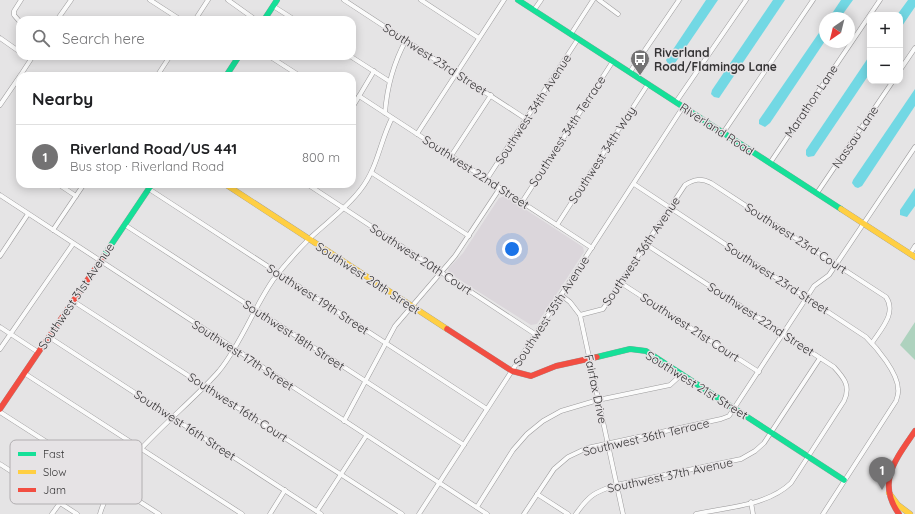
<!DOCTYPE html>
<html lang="en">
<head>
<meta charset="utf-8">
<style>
  :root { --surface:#fff; --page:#f6f6f6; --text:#202124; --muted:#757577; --line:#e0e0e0; --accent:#737273 }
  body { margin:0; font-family:Quicksand,sans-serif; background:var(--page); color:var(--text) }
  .controls { position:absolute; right:12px; top:12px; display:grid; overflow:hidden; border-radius:8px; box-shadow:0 2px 10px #0003 }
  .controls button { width:36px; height:36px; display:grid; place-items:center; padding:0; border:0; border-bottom:1px solid var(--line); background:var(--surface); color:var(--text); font:20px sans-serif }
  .compass { position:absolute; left:819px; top:12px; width:36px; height:36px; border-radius:50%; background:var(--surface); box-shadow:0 2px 10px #0003; rotate:215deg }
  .you { position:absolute; left:512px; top:249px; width:14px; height:14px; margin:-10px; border:3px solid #fff; border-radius:50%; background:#1a73e8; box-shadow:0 0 0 6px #1a73e833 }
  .badge { display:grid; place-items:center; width:26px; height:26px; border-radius:50%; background:var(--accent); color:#fff; font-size:13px; font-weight:700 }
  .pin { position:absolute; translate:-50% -33px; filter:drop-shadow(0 1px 2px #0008) }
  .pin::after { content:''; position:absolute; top:21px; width:14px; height:12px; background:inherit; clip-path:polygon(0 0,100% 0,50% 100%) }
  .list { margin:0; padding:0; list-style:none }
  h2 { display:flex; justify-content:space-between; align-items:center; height:52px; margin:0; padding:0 16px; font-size:17px }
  h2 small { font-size:13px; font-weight:400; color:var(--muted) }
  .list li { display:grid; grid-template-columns:26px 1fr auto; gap:12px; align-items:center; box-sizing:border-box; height:64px; padding:0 16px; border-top:1px solid var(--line) }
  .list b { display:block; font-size:15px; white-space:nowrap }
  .list p { margin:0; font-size:13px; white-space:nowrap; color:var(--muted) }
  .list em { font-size:13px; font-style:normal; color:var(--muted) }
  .icon { flex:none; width:22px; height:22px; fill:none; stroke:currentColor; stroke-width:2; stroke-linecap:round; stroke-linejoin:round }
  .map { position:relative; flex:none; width:915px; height:514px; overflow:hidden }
  .search { position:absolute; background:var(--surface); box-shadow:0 2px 10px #0003; left:16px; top:16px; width:340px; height:44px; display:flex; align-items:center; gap:10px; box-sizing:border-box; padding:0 14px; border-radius:12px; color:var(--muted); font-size:15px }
  .panel { position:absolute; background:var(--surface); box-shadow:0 2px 10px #0003; left:16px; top:72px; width:340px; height:116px; border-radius:12px }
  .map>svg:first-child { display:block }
</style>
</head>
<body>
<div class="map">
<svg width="915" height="514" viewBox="0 0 915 514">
  <rect width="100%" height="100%" fill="#e5e4e5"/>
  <path fill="#dbd6db" d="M505 196 583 247 584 252 537 324 531 325 449 273 448 269 463 253 499 198Z"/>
  <path fill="#aed2be" d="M915 322V360L900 345Z"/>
  <g fill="#72d8e4">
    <path d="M706 0H718L673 66H669L666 60Z"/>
    <path d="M773 0H785L719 98 714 97 711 94 712 90Z"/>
    <path d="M841 0H853L840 18H829Z"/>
    <path d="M908 0H915V7L900 29V15H897Z"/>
    <path d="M825 24V41L770 123 765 127 759 124V120Z"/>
    <path d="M870 55V73L814 156 808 157 806 155V150Z"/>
    <path d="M915 89V106L862 186 858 188 855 187 852 183 853 180Z"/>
    <path d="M915 188V206L907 217 900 215V210Z"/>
  </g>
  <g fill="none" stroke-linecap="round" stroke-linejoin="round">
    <defs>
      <g id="street">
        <path d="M150 0 181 20"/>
        <path d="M228 0 256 20"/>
        <path d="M344 0 526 119"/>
        <path d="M421 0 479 38"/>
        <path d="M599 0 618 14"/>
        <path d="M273 6 295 20"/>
        <path d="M534 10 541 0"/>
        <path d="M57 20 71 0"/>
        <path d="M195 20 208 0"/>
        <path d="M20 22 14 15V11L21 0"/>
        <path d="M571 34 593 0"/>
        <path d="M0 38 20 52"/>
        <path d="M269 56 300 76"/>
        <path d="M350 56 389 81"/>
        <path d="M900 70 915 48"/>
        <path d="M630 72 679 0"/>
        <path d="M20 76 33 56"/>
        <path d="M157 76 170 56"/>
        <path d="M359 96 592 248"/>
        <path d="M676 102 746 0"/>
        <path d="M0 105 20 76"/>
        <path d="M352 108 374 71"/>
        <path d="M385 113C387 86 393 64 406 40"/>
        <path d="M723 133 813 0"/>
        <path d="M417 134 504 0"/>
        <path d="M451 156 491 95"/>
        <path d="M770 163 880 0"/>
        <path d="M372 173 469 236"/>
        <path d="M487 179 578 39"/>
        <path d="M58 184 76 196"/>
        <path d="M307 184 535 334"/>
        <path d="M634 184 866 337C877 348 898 373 898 389 899 393 897 398 896 401L823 514"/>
        <path d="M149 189 487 409"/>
        <path d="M817 193 893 81"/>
        <path d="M0 195 487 514"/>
        <path d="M522 202 613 61"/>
        <path d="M125 225 464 445"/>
        <path d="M557 225 648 84"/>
        <path d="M53 230 84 184"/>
        <path d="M647 245 834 367C844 378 851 386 844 401L791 483C767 506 727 507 696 514"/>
        <path d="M910 254 915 246"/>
        <path d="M0 256 28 214"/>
        <path d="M621 283 759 372"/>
        <path d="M561 295 570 302 580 315 623 514"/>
        <path d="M73 301 402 514"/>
        <path d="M580 315 603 309 685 185C694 179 701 178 711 183L886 297C897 313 881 329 872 343"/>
        <path d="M0 327 38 352"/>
        <path d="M49 337 321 514"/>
        <path d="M0 349 73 244"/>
        <path d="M24 373 242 514"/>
        <path d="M0 412 159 514"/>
        <path d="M344 421 395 326 455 256 500 188"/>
        <path d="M0 464 77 514"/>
        <path d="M537 494 568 514"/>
        <path d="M751 502 753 514"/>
        <path d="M477 507 513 450 527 434 543 421 561 411 598 400 670 385 682 374"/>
        <path d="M317 511 366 436"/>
        <path d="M52 514 60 503"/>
        <path d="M100 514C115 459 183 413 219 371 241 344 253 309 273 280 284 266 296 252 309 239 326 223 347 208 361 189 378 167 380 141 392 118"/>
        <path d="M270 514 285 490"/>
        <path d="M419 514 683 107"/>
        <path d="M524 514 554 469 568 457 587 448 721 419 729 416 807 297 814 286 829 275 915 147"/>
        <path d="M576 514C589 495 595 492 616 485L741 459 755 451 764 443 820 358"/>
      </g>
      <g id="fast">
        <path d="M518 0 841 209"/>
        <path d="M264 20 277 0"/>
        <path d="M226 76 239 56"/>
        <path d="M103 257 152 184"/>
        <path d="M597 357 630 349 646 351 844 480"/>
      </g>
      <g id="slow">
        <path d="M225 184 447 329"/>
        <path d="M841 209 915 257"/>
        <path d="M889 493 898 505 910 514"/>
      </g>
      <g id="jam">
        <path d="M447 329 512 371 531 376 556 366 597 357"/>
        <path d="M0 409 103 257"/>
        <path d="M899 514C876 482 896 459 915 431"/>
      </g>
    </defs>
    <use href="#street" stroke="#9c9b9c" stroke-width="5"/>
    <use href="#fast" stroke="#9c9b9c" stroke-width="6"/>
    <use href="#slow" stroke="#9c9b9c" stroke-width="6"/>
    <use href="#jam" stroke="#9c9b9c" stroke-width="6"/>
    <use href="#street" stroke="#fbfbfb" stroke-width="4"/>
    <use href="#fast" stroke="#16e098" stroke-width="5.5"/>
    <use href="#slow" stroke="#ffcf43" stroke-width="5.5"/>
    <use href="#jam" stroke="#f24e42" stroke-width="5.5"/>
  </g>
  <defs>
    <symbol id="bus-pin" viewBox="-11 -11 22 30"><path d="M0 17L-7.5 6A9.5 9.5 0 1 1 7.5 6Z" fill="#737273" stroke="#e6e3e5"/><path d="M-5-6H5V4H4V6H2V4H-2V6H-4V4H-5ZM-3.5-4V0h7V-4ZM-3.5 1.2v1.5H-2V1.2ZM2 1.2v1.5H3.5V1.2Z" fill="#fff"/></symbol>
  </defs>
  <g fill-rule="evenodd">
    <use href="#bus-pin" x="629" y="48" width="22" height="30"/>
  </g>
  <g text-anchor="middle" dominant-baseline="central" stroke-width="3" stroke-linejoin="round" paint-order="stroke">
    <g font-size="12" font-weight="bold" fill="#353435" stroke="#e6e3e5" text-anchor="start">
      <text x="654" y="52">Riverland<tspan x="654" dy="14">Road/Flamingo Lane</tspan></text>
    </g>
    <g font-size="12" fill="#353435" stroke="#e6e3e5">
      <text transform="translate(435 59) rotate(33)">Southwest 23rd Street</text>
      <text transform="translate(811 101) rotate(-56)">Marathon Lane</text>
      <text transform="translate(533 109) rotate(-57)">Southwest 34th Avenue</text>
      <text transform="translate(717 129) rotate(33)">Riverland Road</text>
      <text transform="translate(567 131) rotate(-57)">Southwest 34th Terrace</text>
      <text transform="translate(855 137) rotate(-56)">Nassau Lane</text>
      <text transform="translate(602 155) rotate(-57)">Southwest 34th Way</text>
      <text transform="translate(476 172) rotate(33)">Southwest 22nd Street</text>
      <text transform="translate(796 238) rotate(33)">Southwest 23rd Court</text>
      <text transform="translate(641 251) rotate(-56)">Southwest 36th Avenue</text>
      <text transform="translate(421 259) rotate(33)">Southwest 20th Court</text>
      <text transform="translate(368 278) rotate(33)">Southwest 20th Street</text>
      <text transform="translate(777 278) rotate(33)">Southwest 23rd Street</text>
      <text transform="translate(76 296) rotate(-56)">Southwest 31st Avenue</text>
      <text transform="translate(318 299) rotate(33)">Southwest 19th Street</text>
      <text transform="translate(551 311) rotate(-57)">Southwest 35th Avenue</text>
      <text transform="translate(761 319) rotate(33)">Southwest 22nd Street</text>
      <text transform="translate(690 327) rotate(33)">Southwest 21st Court</text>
      <text transform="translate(294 335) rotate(33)">Southwest 18th Street</text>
      <text transform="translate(243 355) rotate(33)">Southwest 17th Street</text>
      <text transform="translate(697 385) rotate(32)">Southwest 21st Street</text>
      <text transform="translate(596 389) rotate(78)">Fairfax Drive</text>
      <text transform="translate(238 407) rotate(33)">Southwest 16th Court</text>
      <text transform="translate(185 425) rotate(33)">Southwest 16th Street</text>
      <text transform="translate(646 437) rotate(-13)">Southwest 36th Terrace</text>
      <text transform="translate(670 475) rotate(-12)">Southwest 37th Avenue</text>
    </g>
  </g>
  <rect x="10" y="440" width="132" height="64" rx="6" fill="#e6e3e5" stroke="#b1aeb0" stroke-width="1"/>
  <rect x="18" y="452" width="18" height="4" fill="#16e098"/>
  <rect x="18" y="470" width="18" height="4" fill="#ffcf43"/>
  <rect x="18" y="488" width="18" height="4" fill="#f24e42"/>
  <g font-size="11" fill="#353435">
    <text x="43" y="458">Fast</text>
    <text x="43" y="476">Slow</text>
    <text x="43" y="494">Jam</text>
  </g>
</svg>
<div class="controls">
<button>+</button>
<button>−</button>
</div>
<svg class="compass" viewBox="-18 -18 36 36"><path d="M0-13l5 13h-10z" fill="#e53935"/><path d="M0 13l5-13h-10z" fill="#757577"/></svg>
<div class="you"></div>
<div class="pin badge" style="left:882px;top:490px">1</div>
<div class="search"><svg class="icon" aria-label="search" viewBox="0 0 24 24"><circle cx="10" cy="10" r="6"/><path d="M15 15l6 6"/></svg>Search here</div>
<section class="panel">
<h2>Nearby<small></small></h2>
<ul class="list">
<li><span class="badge">1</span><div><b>Riverland Road/US 441</b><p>Bus stop · Riverland Road</p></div><em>800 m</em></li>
</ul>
</section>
</div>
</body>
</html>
